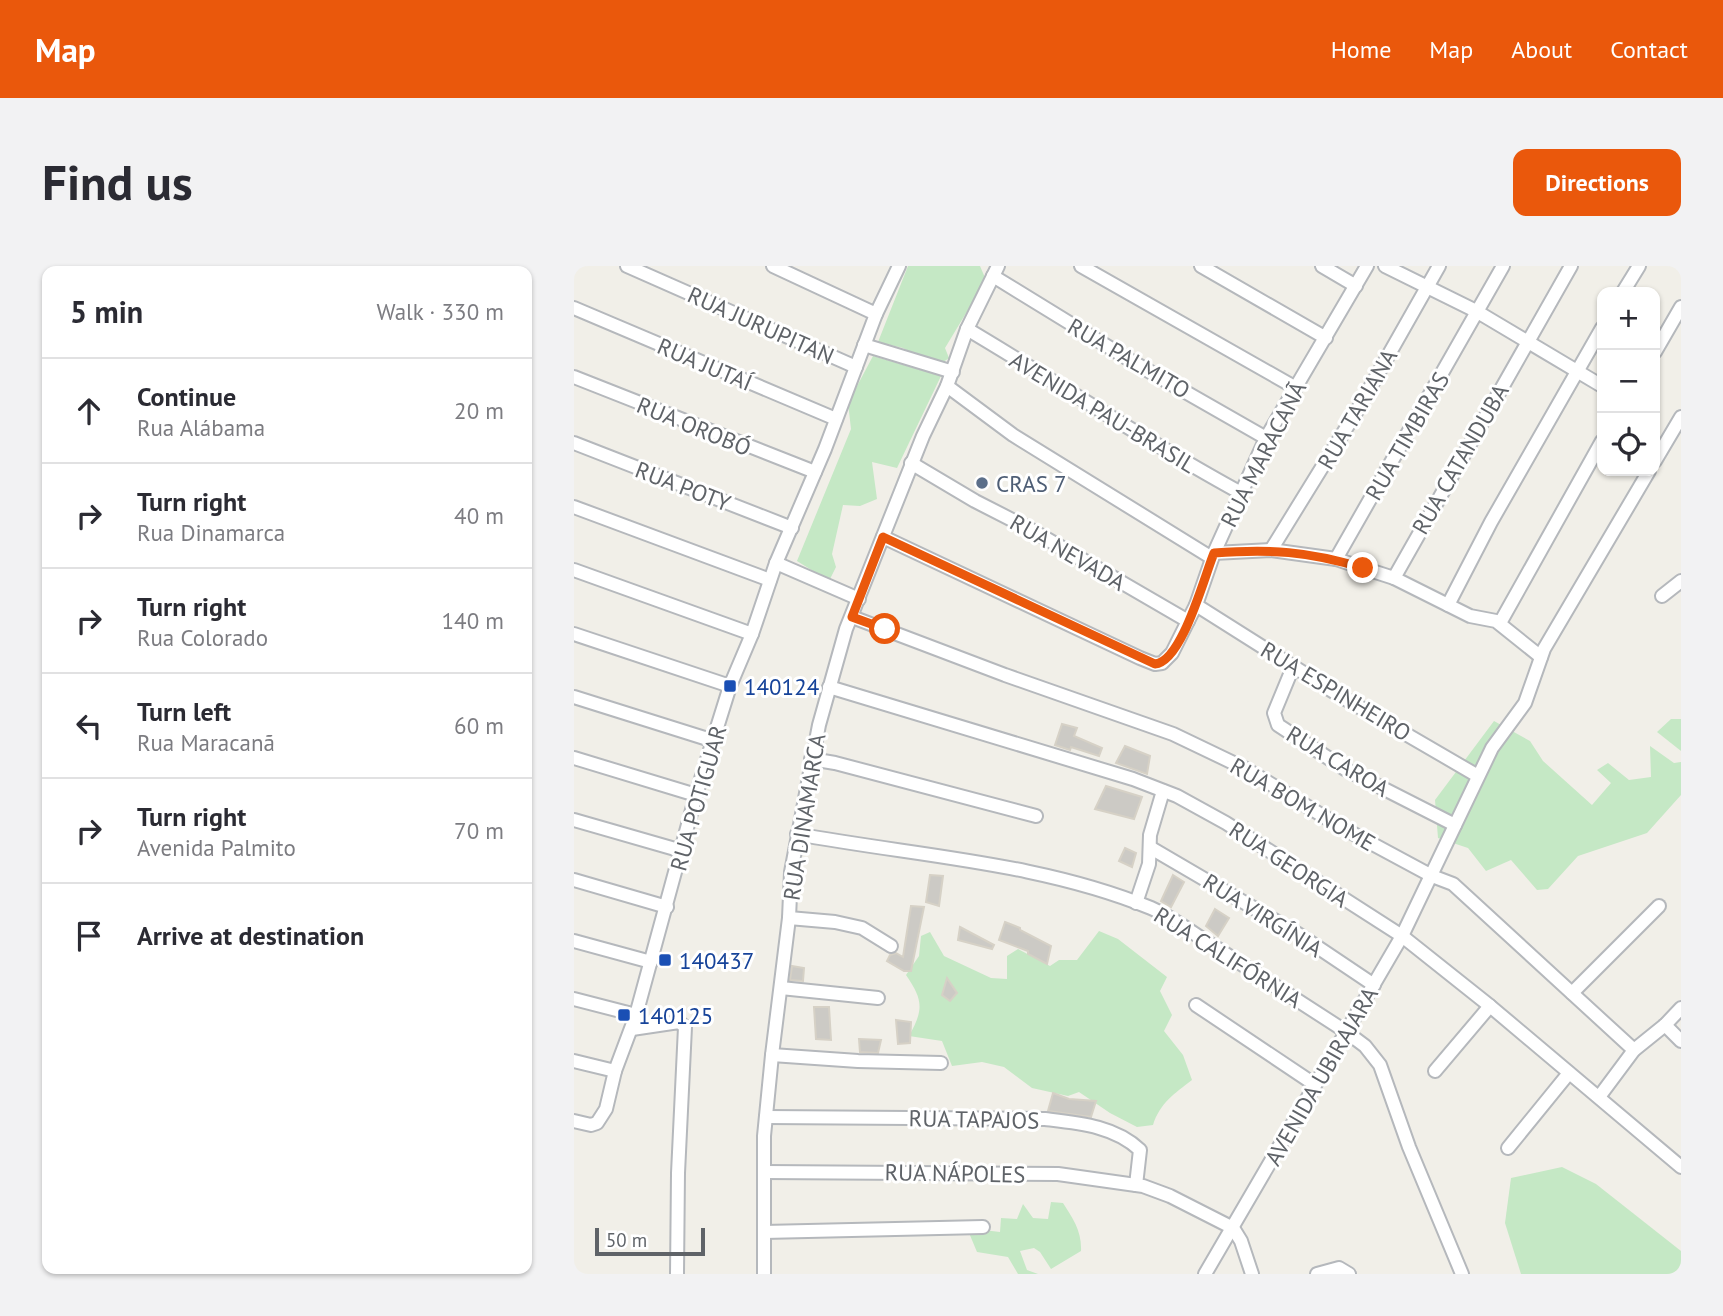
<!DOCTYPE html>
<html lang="en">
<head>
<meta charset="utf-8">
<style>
  :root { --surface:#fff; --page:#f2f2f3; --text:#2b2b33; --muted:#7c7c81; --line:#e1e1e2; --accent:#ea580c }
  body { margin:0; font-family:"PT Sans",sans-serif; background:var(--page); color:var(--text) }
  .controls { position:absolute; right:21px; top:21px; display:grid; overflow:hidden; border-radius:14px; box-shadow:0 2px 5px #0004 }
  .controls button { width:63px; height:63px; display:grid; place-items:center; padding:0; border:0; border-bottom:2px solid var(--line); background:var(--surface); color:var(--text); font:35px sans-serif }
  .scale { position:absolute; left:21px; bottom:18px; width:110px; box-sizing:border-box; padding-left:7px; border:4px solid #5f6368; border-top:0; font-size:19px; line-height:24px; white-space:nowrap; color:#5f6368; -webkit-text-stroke:5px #fff; paint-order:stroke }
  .stop { position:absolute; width:21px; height:21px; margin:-16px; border:5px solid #ea580c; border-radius:50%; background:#fff }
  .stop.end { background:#ea580c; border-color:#fff; box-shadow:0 2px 7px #0008 }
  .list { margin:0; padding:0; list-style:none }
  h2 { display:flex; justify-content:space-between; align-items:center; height:91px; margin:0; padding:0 28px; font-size:30px }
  h2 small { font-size:23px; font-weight:400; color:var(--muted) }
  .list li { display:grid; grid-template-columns:46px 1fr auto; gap:21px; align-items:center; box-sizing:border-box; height:105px; padding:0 28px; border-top:2px solid var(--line) }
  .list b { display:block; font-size:26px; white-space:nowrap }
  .list p { margin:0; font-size:23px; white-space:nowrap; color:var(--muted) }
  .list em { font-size:23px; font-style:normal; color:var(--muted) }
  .icon { flex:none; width:38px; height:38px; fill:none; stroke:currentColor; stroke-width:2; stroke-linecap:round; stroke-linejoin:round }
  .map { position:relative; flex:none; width:1107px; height:1008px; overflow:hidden; border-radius:14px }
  header { display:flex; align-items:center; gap:42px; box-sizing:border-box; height:98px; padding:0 35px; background:var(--accent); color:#fff }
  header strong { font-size:33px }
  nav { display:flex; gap:38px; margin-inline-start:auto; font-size:24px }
  .intro { display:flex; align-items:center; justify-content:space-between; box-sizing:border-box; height:168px; padding:0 42px }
  h1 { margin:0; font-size:49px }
  .button { padding:18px 32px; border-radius:14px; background:var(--accent); color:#fff; font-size:24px; font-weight:700 }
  main { display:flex; gap:42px; padding:0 42px }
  aside { flex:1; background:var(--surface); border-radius:14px; box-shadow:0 2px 5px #0004 }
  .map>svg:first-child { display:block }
</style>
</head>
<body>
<header>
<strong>Map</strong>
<nav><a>Home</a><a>Map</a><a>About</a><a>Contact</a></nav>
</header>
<div class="intro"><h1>Find us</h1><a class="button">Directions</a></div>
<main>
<aside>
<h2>5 min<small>Walk · 330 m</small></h2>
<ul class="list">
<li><svg class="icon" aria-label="ahead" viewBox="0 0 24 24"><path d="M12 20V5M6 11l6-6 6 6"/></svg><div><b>Continue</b><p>Rua Alábama</p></div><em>20 m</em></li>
<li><svg class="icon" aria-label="right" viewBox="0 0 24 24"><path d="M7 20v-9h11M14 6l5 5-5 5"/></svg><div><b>Turn right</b><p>Rua Dinamarca</p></div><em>40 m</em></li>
<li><svg class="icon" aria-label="right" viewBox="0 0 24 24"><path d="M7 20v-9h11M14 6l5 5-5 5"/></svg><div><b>Turn right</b><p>Rua Colorado</p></div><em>140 m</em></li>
<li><svg class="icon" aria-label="left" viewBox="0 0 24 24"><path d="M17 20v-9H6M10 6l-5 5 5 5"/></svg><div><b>Turn left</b><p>Rua Maracanã</p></div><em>60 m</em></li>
<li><svg class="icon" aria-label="right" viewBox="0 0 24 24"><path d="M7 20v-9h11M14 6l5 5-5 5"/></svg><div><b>Turn right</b><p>Avenida Palmito</p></div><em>70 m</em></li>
<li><svg class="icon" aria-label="arrive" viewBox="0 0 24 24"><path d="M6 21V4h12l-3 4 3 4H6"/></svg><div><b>Arrive at destination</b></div></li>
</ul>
</aside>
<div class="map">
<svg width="1107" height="1008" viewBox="0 0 1107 1008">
  <rect width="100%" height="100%" fill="#f1efe8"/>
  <g fill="#c5e8c5">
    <path d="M334 0H406L412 14 371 82 375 92 368 97 340 88 329 82 304 76Z"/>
    <path d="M299 90 367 110 323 202 298 196 303 233 286 240 269 239 258 288 262 301 255 315 223 295 277 163 274 137Z"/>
    <path d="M1097 453H1107V485L1083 466Z"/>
    <path d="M920 455 956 475 969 495 1018 539 1037 517 1023 504 1034 497 1055 514 1077 511 1076 480 1100 497 1107 496V529L1073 567 1004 590 974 623 963 624 937 594 912 605 894 582 864 572 861 534Z"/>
    <path d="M525 665 544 673 593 711 586 725 598 749 590 765 609 789 618 814C600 828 586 837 579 859L563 861 536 847 505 826 494 830 458 822 430 801 408 796 378 800 368 775 335 770C350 743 349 734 332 709L345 690 347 670 356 666 370 690 417 712 433 713V690L444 683 476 700 485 694H503Z"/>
    <path d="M988 901 1022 918 1107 985V1008H947L931 957 937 912Z"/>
    <path d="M477 936 489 937C499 953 508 965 507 985L477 1003 466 986 460 982 446 985 453 1004 464 1008H444L434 991 403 986 393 962 426 966 427 952 443 953 449 938 459 952 474 953Z"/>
  </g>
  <g fill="#cccac5" stroke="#d6d1c6" stroke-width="2">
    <path d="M488 458 503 462 500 470 528 482 525 490 497 481 496 484 481 479Z"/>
    <path d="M551 480 576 490 573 508 542 497Z"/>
    <path d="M532 520 568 531 560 553 521 543Z"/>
    <path d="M551 582 562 587 558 601 545 595Z"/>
    <path d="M356 609 369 610 365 640 352 636Z"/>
    <path d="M599 609 610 616 597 641 587 635Z"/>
    <path d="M337 640 350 641 337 705H330L313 695 316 689 322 687 329 691Z"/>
    <path d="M641 643 655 652 644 670 632 660Z"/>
    <path d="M431 656 446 662V664L477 680 473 698 454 688V685L425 674Z"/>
    <path d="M386 661 420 679 418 683 384 674Z"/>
    <path d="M218 700 230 702 229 715 216 714Z"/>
    <path d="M373 712 383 727 376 735 368 729Z"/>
    <path d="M240 741H255L257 774 242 773Z"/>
    <path d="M322 754 337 756 336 777 324 778Z"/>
    <path d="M285 773 307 774 304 787 286 786Z"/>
    <path d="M479 827 495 833 522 835 517 851 474 845Z"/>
  </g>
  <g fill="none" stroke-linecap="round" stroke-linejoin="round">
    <defs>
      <g id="street">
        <path d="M53 0 282 101"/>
        <path d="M199 0 302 48"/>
        <path d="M507 0 722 122"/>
        <path d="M627 0 752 72"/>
        <path d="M748 0 782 20"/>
        <path d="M811 0 902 45 1028 120"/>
        <path d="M419 10 559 96 692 172"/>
        <path d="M1049 26 1065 0"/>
        <path d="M0 42 262 153"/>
        <path d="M393 63C484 117 573 176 667 227"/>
        <path d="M290 79 379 106"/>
        <path d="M1081 86 1107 41"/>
        <path d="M0 111 241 206"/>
        <path d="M373 120 439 169 638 292"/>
        <path d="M0 177 218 262"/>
        <path d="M1081 195 1107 151"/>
        <path d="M337 197 401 235 454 262 614 355"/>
        <path d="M0 241 196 314"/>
        <path d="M309 271 566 392 581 398 588 397 598 387 622 339 640 287 692 172 793 0"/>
        <path d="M697 284 784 143 865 0"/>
        <path d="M640 287 697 284 762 293 789 302 820 312 896 350 922 355 967 391"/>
        <path d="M762 293 929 0"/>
        <path d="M202 297 285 333"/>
        <path d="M0 304 178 368"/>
        <path d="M820 312 997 0"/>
        <path d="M1088 330 1107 315"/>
        <path d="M622 339 763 428 904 510"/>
        <path d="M874 339 917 256 1028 62"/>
        <path d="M278 351 431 409 599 468 672 503 767 561 858 610 879 618 1060 784"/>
        <path d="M926 357 1028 175"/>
        <path d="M0 368 156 420"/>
        <path d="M719 401 700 447 704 459 771 503 881 559"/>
        <path d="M255 421 559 513 603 530 652 557 828 670 916 740 1107 901"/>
        <path d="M0 431 140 475"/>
        <path d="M0 492 122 529"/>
        <path d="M237 493 261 497 462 550"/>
        <path d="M0 554 108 585"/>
        <path d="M223 568C341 590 465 596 577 642 600 652 621 669 641 681 684 709 728 737 771 765L791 780 806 799 835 881 888 1008"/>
        <path d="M577 582 724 668 800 719"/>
        <path d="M0 614 93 641"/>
        <path d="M562 637 575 598 576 569 589 525"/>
        <path d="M215 652 261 656 288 662 317 680"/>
        <path d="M0 675 77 696"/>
        <path d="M207 722 304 732"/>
        <path d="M998 727 1085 640"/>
        <path d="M0 733 62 749"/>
        <path d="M622 739 740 818"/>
        <path d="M1091 759 1107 775"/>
        <path d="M58 763 105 756 111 761 104 907 103 1008"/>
        <path d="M198 789 284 795 367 797"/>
        <path d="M0 795 41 805"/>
        <path d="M861 805 916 740"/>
        <path d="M1025 831 1060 784 1091 759 1107 742"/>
        <path d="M192 851 471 853C505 857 541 860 566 884L562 919"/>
        <path d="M0 855 17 859 23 857 32 843 41 805 62 749 122 529 156 420 178 368 202 297 251 183 302 48 325 0"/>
        <path d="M934 882 995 807"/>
        <path d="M191 906 484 908 569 920 596 930 659 962 667 975 678 1008"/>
        <path d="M190 966 409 961"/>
        <path d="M190 1008V870L198 789 215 652 217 606 245 459 272 363 349 170 373 120 393 63 424 0"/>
        <path d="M631 1008 828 670 918 482 951 437 970 383 1075 205"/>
        <path d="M743 1008 765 1002 775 1008"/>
      </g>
    </defs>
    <use href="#street" stroke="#b5b8bc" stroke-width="16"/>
    <use href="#street" stroke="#fff" stroke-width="12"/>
  </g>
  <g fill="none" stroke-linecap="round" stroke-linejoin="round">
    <path stroke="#ea580c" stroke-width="9" d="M311 363 278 351 309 271 581 398C608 396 630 311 640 287 696 283 734 285 789 302"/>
  </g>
  <circle fill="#5c6f8a" stroke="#fff" stroke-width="2.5" cx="408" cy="217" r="7"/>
  <g fill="#1a4fb4" stroke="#fff" stroke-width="2.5">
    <rect x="149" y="413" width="14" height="14" rx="3.5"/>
    <rect x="84" y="687" width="14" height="14" rx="3.5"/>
    <rect x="43" y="742" width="14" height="14" rx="3.5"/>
  </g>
  <g text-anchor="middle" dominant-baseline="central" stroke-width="6" stroke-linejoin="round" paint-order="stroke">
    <g font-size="23" fill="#5f6368" stroke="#fff">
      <text transform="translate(187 59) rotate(24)">RUA JURUPITAN</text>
      <text transform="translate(555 92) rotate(30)">RUA PALMITO</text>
      <text transform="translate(131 98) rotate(23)">RUA JUTAÍ</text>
      <text transform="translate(783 143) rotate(-60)">RUA TARIANA</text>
      <text transform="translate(529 146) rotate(31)">AVENIDA PAU-BRASIL</text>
      <text transform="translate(120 160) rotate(22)">RUA OROBÓ</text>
      <text transform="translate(833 170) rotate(-60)">RUA TIMBIRAS</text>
      <text transform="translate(689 188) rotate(-63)">RUA MARACANÃ</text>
      <text transform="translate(886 193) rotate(-60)">RUA CATANDUBA</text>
      <text transform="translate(109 220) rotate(21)">RUA POTY</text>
      <text transform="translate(494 286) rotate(30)">RUA NEVADA</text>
      <text transform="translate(762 425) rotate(31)">RUA ESPINHEIRO</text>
      <text transform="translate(764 495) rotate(31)">RUA CAROA</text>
      <text transform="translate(124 532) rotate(-74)">RUA POTIGUAR</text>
      <text transform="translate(729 538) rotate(30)">RUA BOM NOME</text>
      <text transform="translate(230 551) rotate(-81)">RUA DINAMARCA</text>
      <text transform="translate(715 598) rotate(33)">RUA GEORGIA</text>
      <text transform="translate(689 649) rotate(32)">RUA VIRGÍNIA</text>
      <text transform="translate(654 691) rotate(32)">RUA CALIFÓRNIA</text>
      <text transform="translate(747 810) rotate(-60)">AVENIDA UBIRAJARA</text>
      <text transform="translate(400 853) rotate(1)">RUA TAPAJOS</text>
      <text transform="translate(381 907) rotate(1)">RUA NÁPOLES</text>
    </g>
    <g font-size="23" fill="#4e5e75" stroke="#fff" text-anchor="start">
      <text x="422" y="217">CRAS 7</text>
    </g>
    <g font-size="23" fill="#164399" stroke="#fff" text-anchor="start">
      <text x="170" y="420">140124</text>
      <text x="105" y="694">140437</text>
      <text x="64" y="749">140125</text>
    </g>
  </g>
</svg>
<div class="controls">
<button>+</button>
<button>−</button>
<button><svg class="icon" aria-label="locate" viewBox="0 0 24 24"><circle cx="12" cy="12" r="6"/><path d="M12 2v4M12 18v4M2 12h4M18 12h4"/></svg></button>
</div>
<div class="scale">50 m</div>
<div class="stop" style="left:311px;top:363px"></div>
<div class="stop end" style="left:789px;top:302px"></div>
</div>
</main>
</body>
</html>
